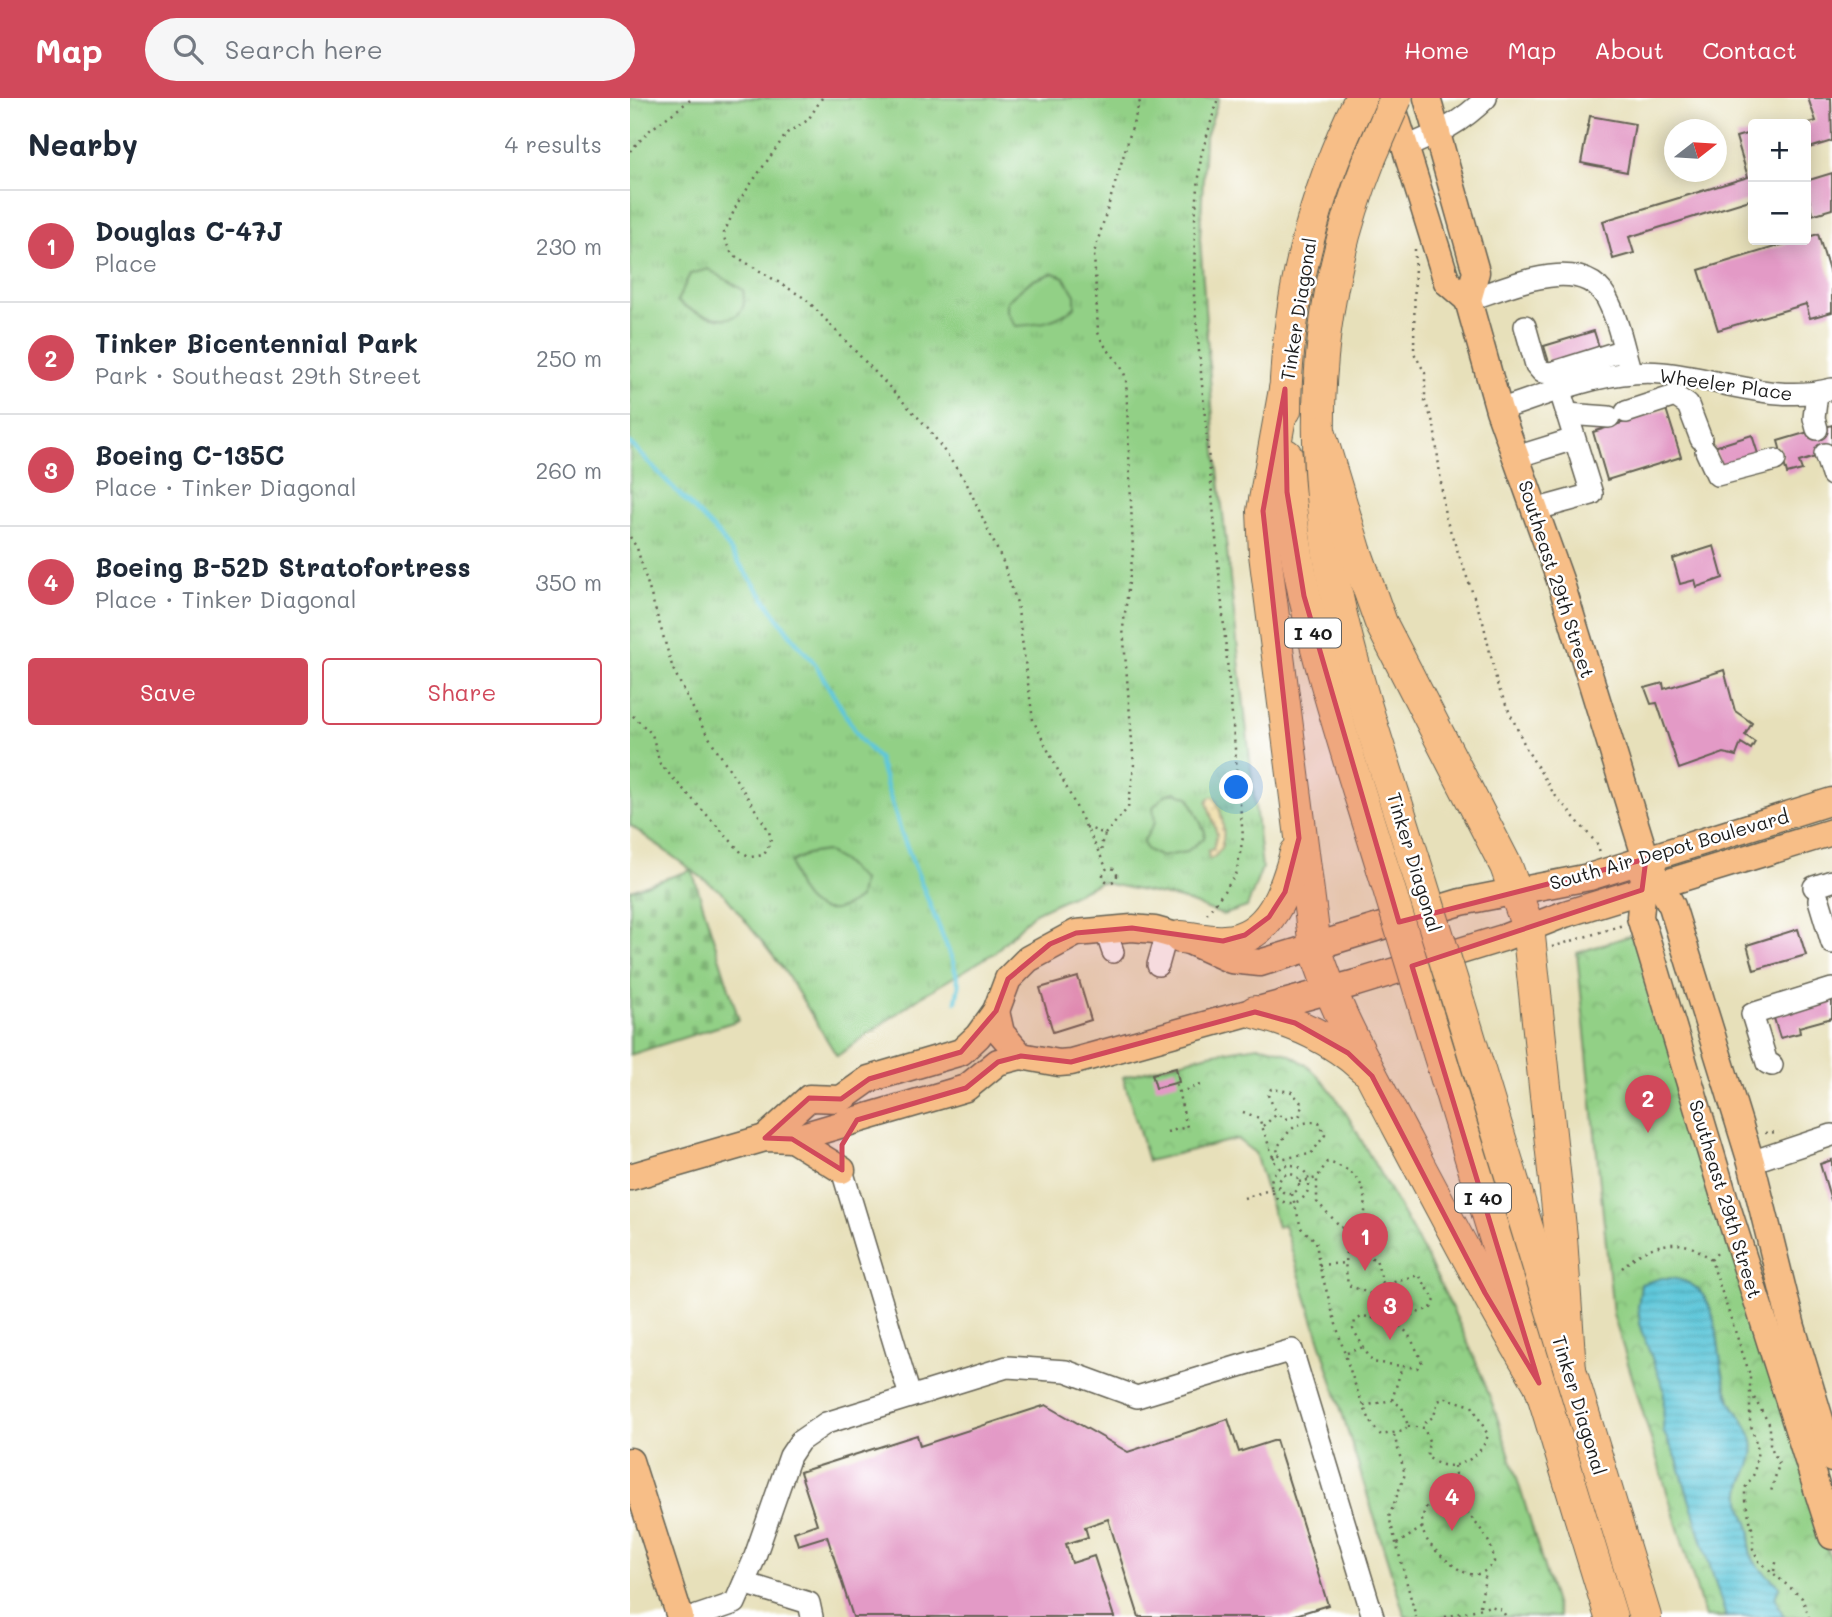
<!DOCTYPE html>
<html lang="en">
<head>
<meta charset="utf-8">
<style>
  :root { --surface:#fff; --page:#f6f6f7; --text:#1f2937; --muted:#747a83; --line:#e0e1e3; --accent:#d1495b }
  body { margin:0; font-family:Mali,sans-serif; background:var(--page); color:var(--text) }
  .controls { position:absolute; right:21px; top:21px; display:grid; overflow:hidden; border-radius:7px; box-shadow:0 4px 18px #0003 }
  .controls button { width:63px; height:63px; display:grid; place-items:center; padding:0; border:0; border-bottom:2px solid var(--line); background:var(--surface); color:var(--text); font:35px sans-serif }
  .compass { position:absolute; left:1034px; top:21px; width:63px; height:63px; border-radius:50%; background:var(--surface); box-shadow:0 4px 18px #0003; rotate:73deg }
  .you { position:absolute; left:607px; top:690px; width:24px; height:24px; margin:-18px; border:5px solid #fff; border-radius:50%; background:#1a73e8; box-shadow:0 0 0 10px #1a73e833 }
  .badge { display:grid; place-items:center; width:46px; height:46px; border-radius:50%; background:var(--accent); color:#fff; font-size:23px; font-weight:700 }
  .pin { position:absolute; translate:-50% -58px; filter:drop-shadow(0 2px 4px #0008) }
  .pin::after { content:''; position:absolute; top:37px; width:24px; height:21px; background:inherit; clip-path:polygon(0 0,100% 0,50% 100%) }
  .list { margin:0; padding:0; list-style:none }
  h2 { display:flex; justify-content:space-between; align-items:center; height:91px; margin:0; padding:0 28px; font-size:30px }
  h2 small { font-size:23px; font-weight:400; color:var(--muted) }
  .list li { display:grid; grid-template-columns:46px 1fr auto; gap:21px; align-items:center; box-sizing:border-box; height:112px; padding:0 28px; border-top:2px solid var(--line) }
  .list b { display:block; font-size:26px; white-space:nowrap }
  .list p { margin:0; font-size:23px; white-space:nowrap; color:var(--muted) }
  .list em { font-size:23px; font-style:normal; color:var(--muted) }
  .actions { display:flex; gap:14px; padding:21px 28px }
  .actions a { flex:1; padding:16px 0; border:2px solid var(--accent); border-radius:7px; text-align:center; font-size:24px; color:var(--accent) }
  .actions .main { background:var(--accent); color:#fff }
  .icon { flex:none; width:38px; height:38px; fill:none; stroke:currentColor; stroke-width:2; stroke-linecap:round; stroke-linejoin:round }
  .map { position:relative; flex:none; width:1202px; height:1519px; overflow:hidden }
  header { display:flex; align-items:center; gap:42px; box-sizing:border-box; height:98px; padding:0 35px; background:var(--accent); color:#fff }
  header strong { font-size:33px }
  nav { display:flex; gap:38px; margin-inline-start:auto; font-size:24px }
  .search { width:490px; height:63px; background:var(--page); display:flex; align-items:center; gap:18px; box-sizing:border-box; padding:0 24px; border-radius:38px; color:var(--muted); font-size:26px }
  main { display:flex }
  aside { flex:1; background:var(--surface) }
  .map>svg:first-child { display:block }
</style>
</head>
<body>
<header>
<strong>Map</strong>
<div class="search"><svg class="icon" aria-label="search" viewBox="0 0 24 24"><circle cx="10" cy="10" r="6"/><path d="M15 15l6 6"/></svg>Search here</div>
<nav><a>Home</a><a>Map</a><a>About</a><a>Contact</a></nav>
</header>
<main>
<aside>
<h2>Nearby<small>4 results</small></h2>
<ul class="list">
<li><span class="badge">1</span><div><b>Douglas C-47J</b><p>Place</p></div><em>230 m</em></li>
<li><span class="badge">2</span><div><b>Tinker Bicentennial Park</b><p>Park · Southeast 29th Street</p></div><em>250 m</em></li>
<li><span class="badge">3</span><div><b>Boeing C-135C</b><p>Place · Tinker Diagonal</p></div><em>260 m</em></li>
<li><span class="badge">4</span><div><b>Boeing B-52D Stratofortress</b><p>Place · Tinker Diagonal</p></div><em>350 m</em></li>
</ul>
<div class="actions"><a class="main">Save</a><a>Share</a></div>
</aside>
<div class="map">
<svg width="1202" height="1519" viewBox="0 0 1202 1519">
  <defs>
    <pattern id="grass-tufts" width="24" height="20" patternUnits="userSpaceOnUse" patternTransform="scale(1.75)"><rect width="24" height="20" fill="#92d086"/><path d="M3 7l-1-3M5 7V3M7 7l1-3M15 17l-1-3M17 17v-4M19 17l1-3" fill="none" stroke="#7db273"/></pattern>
    <pattern id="sand-dots" width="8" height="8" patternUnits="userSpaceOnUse" patternTransform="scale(1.75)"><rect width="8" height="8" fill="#eeda9e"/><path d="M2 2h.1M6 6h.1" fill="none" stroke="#ccba88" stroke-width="1.8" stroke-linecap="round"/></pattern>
    <pattern id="cemetery-stones" width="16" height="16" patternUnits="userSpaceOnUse" patternTransform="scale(1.75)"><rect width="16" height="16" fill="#92d086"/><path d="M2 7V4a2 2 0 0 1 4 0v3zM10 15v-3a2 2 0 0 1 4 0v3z" fill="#7db273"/></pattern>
    <pattern id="park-crowns" width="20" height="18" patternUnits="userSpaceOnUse" patternTransform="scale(1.75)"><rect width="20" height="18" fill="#92d086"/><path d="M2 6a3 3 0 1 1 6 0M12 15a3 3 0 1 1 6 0" fill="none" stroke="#7db273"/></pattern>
    <pattern id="water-rules" width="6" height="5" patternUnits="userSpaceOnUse" patternTransform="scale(1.75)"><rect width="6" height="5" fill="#5ec7da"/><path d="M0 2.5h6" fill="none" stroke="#51aaba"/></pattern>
  </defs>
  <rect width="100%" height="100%" fill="#fff"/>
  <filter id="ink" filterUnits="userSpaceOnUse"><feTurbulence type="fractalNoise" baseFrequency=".0143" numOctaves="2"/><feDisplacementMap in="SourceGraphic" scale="14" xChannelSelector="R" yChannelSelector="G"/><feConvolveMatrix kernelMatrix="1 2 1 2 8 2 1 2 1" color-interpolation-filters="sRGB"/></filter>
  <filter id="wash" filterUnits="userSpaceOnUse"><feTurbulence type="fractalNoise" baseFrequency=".00686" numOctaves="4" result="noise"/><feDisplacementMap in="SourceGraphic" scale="28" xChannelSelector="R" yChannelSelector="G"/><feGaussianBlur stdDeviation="1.57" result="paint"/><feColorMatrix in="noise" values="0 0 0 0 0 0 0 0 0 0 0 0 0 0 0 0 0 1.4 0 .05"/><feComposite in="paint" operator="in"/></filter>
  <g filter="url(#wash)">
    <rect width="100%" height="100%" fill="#e7e0ba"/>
    <path fill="url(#grass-tufts)" stroke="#577651" stroke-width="2" d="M0 0H589L575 42 570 141 584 335 632 770 617 809 593 817 551 801 470 784 403 816 364 855 290 899 207 958 154 872 94 796 0 727Z"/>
    <path fill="url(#sand-dots)" stroke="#857b5d" stroke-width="2" d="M580 699H584C594 715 601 754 579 761L578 753 583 751 587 736 577 704Z"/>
    <path fill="url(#cemetery-stones)" stroke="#577651" stroke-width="2" d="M62 772 109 922 0 957V792Z"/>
    <g fill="url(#park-crowns)" stroke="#577651" stroke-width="2">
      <path d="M1011 834 1202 1465V1519H1075L983 1216 947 855Z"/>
      <path d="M628 948C691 953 717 1018 745 1067 792 1146 835 1228 866 1316 889 1382 908 1451 929 1519H775L654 1127 647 1129 625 1055 607 1041 518 1063 493 979 579 956Z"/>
    </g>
    <g fill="#92d086" stroke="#577651" stroke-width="2">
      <path d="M78 171 113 192C114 197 115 204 113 209 105 232 59 214 47 203L60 176Z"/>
      <path d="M423 175 434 179 445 197V209C427 223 408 227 385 228L377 214V203L401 183Z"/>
      <path d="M545 694 559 699 575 734 574 740 556 754 531 759 517 752 513 744 525 724 523 709 535 697Z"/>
      <path d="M195 753 212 763 232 782 229 800C193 828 166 804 161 764L177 756Z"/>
    </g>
    <path fill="url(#water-rules)" stroke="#3d727b" stroke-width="2" d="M1032 1180C1100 1178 1081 1258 1100 1301 1107 1316 1119 1326 1123 1343 1127 1363 1113 1376 1111 1394 1109 1410 1119 1422 1121 1436 1121 1441 1119 1447 1120 1452 1122 1467 1139 1478 1150 1488L1145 1499 1154 1519H1096L1046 1359 1033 1333 1034 1291 1011 1232 1008 1209 1011 1186Z"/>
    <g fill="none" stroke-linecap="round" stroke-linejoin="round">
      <path stroke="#5ec7da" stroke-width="4.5" d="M0 345 90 438 158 534 185 566 230 641 248 660 272 737 323 864 329 887 326 903"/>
    </g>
    <g id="blocks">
      <g fill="#e39ac6">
        <path d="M1178 0H1201L1202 43 1176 51V26L1186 23Z"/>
        <path d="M960 18 1005 26 997 74 951 65Z"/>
        <path d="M1123 34V101L999 139 1004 155 983 161 973 123 1118 79 1106 39Z"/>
        <path d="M1202 75V111L1182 117 1176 83Z"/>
        <path d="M1188 136 1202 183V214L1180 220 1176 206 1088 232 1069 172Z"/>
        <path d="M964 233 971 255 921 271 914 248Z"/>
        <path d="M1036 311 1051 359 977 382 963 334Z"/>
        <path d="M1202 327V354L1169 364 1172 372 1157 376 1148 343Z"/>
        <path d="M1122 337 1129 359 1091 370 1084 349Z"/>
        <path d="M1084 448 1093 480 1067 489 1065 482 1050 486 1043 461Z"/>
        <path d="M1094 572 1105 613 1122 625 1115 637 1125 644 1121 651 1111 645 1106 658 1094 655 1049 671 1027 605 1021 606 1015 590 1033 585 1034 591Z"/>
        <path d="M1168 831 1176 857 1124 872 1117 847Z"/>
        <path d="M448 879 461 922 423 934 410 890Z"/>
        <path d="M1202 900V920L1169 929 1170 935 1150 940 1143 917Z"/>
        <path d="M546 970 549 984 526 990 522 976Z"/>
        <path d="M1202 1062V1101L1201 1102 1190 1066Z"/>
        <path d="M416 1307 498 1354 598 1321 609 1354 646 1342 698 1507 659 1519H509L478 1421 455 1429 458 1439 436 1446 442 1465 464 1458 484 1519H223L197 1438 168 1447 164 1434 187 1426 170 1374 287 1337 290 1348Z"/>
      </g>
    </g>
  </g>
  <g filter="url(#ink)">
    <use href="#blocks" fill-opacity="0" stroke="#636153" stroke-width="2"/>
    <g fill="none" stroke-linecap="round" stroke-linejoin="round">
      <defs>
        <g id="minor">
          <path d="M775 49C807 37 832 24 856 0"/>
          <path d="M838 202C879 189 957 151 980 207 990 228 994 253 1001 275"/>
          <path d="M895 228 906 267 912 274 921 275 994 252"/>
          <path d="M1187 295 1184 320 1187 331"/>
          <path d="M869 312C921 295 977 270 1032 275 1089 280 1144 306 1202 291"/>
          <path d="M996 314 1045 298 1058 307 1071 341"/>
          <path d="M937 316 979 319"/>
          <path d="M1076 353 1087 377 1145 362"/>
          <path d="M1195 356 1202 377"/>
          <path d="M886 359 944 341"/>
          <path d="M904 412 962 396 930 293"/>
          <path d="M1184 789 1202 783"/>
          <path d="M1189 802 1202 845"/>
          <path d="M475 831 483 854"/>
          <path d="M528 867 537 835"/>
          <path d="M1142 967 1137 965 1122 916 1202 891"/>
          <path d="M1121 1064 1202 1037"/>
          <path d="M212 1072 280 1298"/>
          <path d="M114 1485 179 1505 182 1519"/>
          <path d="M64 1519 105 1505 123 1464 160 1358 170 1343 196 1325 377 1269 436 1273 507 1299 662 1252 743 1519"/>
        </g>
        <g id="major">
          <path d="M760 0 817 184 838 202"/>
          <path d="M797 0 846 174 838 202 869 312 930 482 1016 761 1042 808 1121 1064 1162 1229 1202 1361"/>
          <path d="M1014 776 1010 819 1095 1102 1202 1438"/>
          <path d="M366 913 371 935 391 958"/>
          <path d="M135 1040 179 1000 211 1001 239 981 331 954 348 938 366 913 378 881 398 861 446 835 502 830 525 832 550 839 601 862 630 865 831 804 959 779 1202 703"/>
          <path d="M162 1041 212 1072"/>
          <path d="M0 1079 135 1040 162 1041 336 990 368 964 391 958 429 965 441 964 726 885 873 840 935 816 1202 734"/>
          <path d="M0 1363 50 1519"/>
        </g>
        <g id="highway">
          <path d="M740 60C692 180 679 307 696 435 710 546 752 655 784 762"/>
          <path d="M655 291 633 413 635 456 685 849C704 912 738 969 768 1028 814 1115 859 1201 909 1285"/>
          <path d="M655 312C656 206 683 95 731 0"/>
          <path d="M689 333 725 452 751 525 876 768 898 829 931 1139 940 1273"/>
          <path d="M656 357C662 500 712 636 753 771"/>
          <path d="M550 839C565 840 580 844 594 843 641 841 656 791 666 755"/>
          <path d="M829 906 1015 1519"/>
          <path d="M625 914C666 925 702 940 734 970"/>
          <path d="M797 916 981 1519"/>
        </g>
      </defs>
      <use href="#minor" stroke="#636153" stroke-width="24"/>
      <use href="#major" stroke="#636153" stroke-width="29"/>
      <use href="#highway" stroke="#636153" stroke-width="34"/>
      <g stroke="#636153" stroke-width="2.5" stroke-dasharray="2 5" stroke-linecap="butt">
        <path d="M192 0 178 22 157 35 108 104 94 135 95 143 102 156 176 201 298 330 336 384 373 464 387 505 403 622 477 771"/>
        <path d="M0 53 20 32 63 0"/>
        <path d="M785 151 784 255 795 275V303L804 327 815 418 853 524 868 589 897 652 924 696 968 747 970 755"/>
        <path d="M0 439 7 450 43 571 73 630 139 733 141 743 134 757 121 759 111 754 30 666 22 636 0 615"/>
        <path d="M456 729 475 736 471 747 472 757"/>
        <path d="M475 736 498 710 504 668 493 530 503 454 496 281C490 259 474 254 468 234L464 155 511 0"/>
        <circle cx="480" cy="777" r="7"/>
        <path d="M577 816 606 777 613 739 564 198 565 121 571 58 588 0"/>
        <path d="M922 849 993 827"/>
        <path d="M549 994 571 987"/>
        <path d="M613 1014 629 1020 647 1070"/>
        <path d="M633 1028 647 1016 655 1021 670 1017 672 1006 662 994 641 991 638 997 647 1016"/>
        <path d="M537 1034 557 1029 546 985"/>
        <path d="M1135 1035 1149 1034"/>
        <path d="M643 1060 648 1056 654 1060 681 1056 695 1037 689 1024C665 1023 659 1032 647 1050L648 1056"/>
        <circle cx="660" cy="1086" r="19"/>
        <circle cx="659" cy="1086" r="10"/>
        <path d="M669 1084 687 1080V1104L712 1130 729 1136C743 1101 735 1073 697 1064L687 1080"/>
        <path d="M662 1096 671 1130 686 1143 689 1167C700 1202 728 1318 751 1337L774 1333 778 1328 772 1309 762 1302 734 1308"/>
        <path d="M614 1100 649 1089"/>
        <path d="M1081 1162 1089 1153"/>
        <path d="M689 1167 715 1165 716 1154 746 1161 757 1200 753 1201 718 1187 715 1165"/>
        <path d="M992 1170C1018 1145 1053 1135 1081 1162L1120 1277V1324L1128 1352 1124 1376 1115 1390V1402L1123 1434V1451L1129 1463 1172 1500 1179 1519"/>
        <path d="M755 1190 759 1189 778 1218 801 1210 805 1202 789 1177 760 1184 759 1189"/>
        <path d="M743 1220C776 1223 778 1235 792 1263L787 1270 742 1264 723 1231 725 1223 733 1218 743 1220 753 1201"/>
        <path d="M717 1255 733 1249"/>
        <path d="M1124 1300 1140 1327V1347L1149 1366 1140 1397"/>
        <path d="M762 1302 772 1269"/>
        <path d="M778 1328 794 1330 795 1325 804 1318 808 1303 816 1300 842 1308 858 1337C850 1363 818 1379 797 1358L799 1343 794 1330"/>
        <path d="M764 1337 775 1376 759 1419 786 1519"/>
        <path d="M824 1368C826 1379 826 1398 832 1407 845 1427 862 1438 864 1464 847 1486 832 1475 814 1460 795 1444 784 1429 799 1404L808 1402 831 1406"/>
        <path d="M767 1446 793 1429"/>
        <path d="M1144 1473 1147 1461"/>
        <path d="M850 1508 856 1474"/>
        <path d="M815 1519 861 1508 872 1512 876 1519"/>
      </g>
      <use href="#minor" stroke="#fff" stroke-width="21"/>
      <use href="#major" stroke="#f7be87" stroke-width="26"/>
      <use href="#highway" stroke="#f7be87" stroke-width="32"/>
      <defs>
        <g id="highway-bridge">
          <path d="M740 60 766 0"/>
          <path d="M784 762 829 906"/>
          <path d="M753 771 797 916"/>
        </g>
      </defs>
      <use href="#highway-bridge" stroke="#636153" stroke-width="34" stroke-linecap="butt"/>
      <use href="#highway-bridge" stroke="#f7be87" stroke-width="32"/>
    </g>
  </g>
  <path fill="#d1495b" fill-opacity="0.2" stroke="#d1495b" stroke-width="5" stroke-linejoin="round" d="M655 291 657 394 674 498 769 824 1016 761 1012 792 782 868 909 1285 855 1195 742 978 718 955 665 925 625 914 441 964 391 958 368 964 336 990 227 1022 212 1047V1072L162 1041 135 1040 179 1000 211 1001 239 981 331 954 366 913 378 881 420 846 446 835 502 830 593 843 615 837 639 819 655 794 669 740 633 413Z"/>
  <g text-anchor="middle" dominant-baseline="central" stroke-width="5" stroke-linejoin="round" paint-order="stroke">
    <g fill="#fff" stroke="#606060" stroke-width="2">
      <rect x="655" y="520.5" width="56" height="29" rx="5"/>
      <rect x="825" y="1085.5" width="56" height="29" rx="5"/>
    </g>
    <g font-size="18" font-weight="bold" fill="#1c1c1c">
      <text x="683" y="535">I 40</text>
      <text x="853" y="1100">I 40</text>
    </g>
    <g font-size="19" fill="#1c1c1c" stroke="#fff">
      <text transform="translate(668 211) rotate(-81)">Tinker Diagonal</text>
      <text transform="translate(1096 286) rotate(8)">Wheeler Place</text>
      <text transform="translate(927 481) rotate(72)">Southeast 29th Street</text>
      <text transform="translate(1039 751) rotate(-16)">South Air Depot Boulevard</text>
      <text transform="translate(785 764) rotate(73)">Tinker Diagonal</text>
      <text transform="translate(1096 1101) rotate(73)">Southeast 29th Street</text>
      <text transform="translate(950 1307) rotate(73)">Tinker Diagonal</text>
    </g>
  </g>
</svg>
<div class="controls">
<button>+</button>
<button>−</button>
</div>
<svg class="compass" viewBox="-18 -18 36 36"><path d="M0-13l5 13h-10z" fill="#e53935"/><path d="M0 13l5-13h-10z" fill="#747a83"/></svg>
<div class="you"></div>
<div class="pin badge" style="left:735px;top:1173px">1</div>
<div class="pin badge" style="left:1018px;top:1035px">2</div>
<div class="pin badge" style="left:760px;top:1242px">3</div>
<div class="pin badge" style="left:822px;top:1433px">4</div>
</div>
</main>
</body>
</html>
